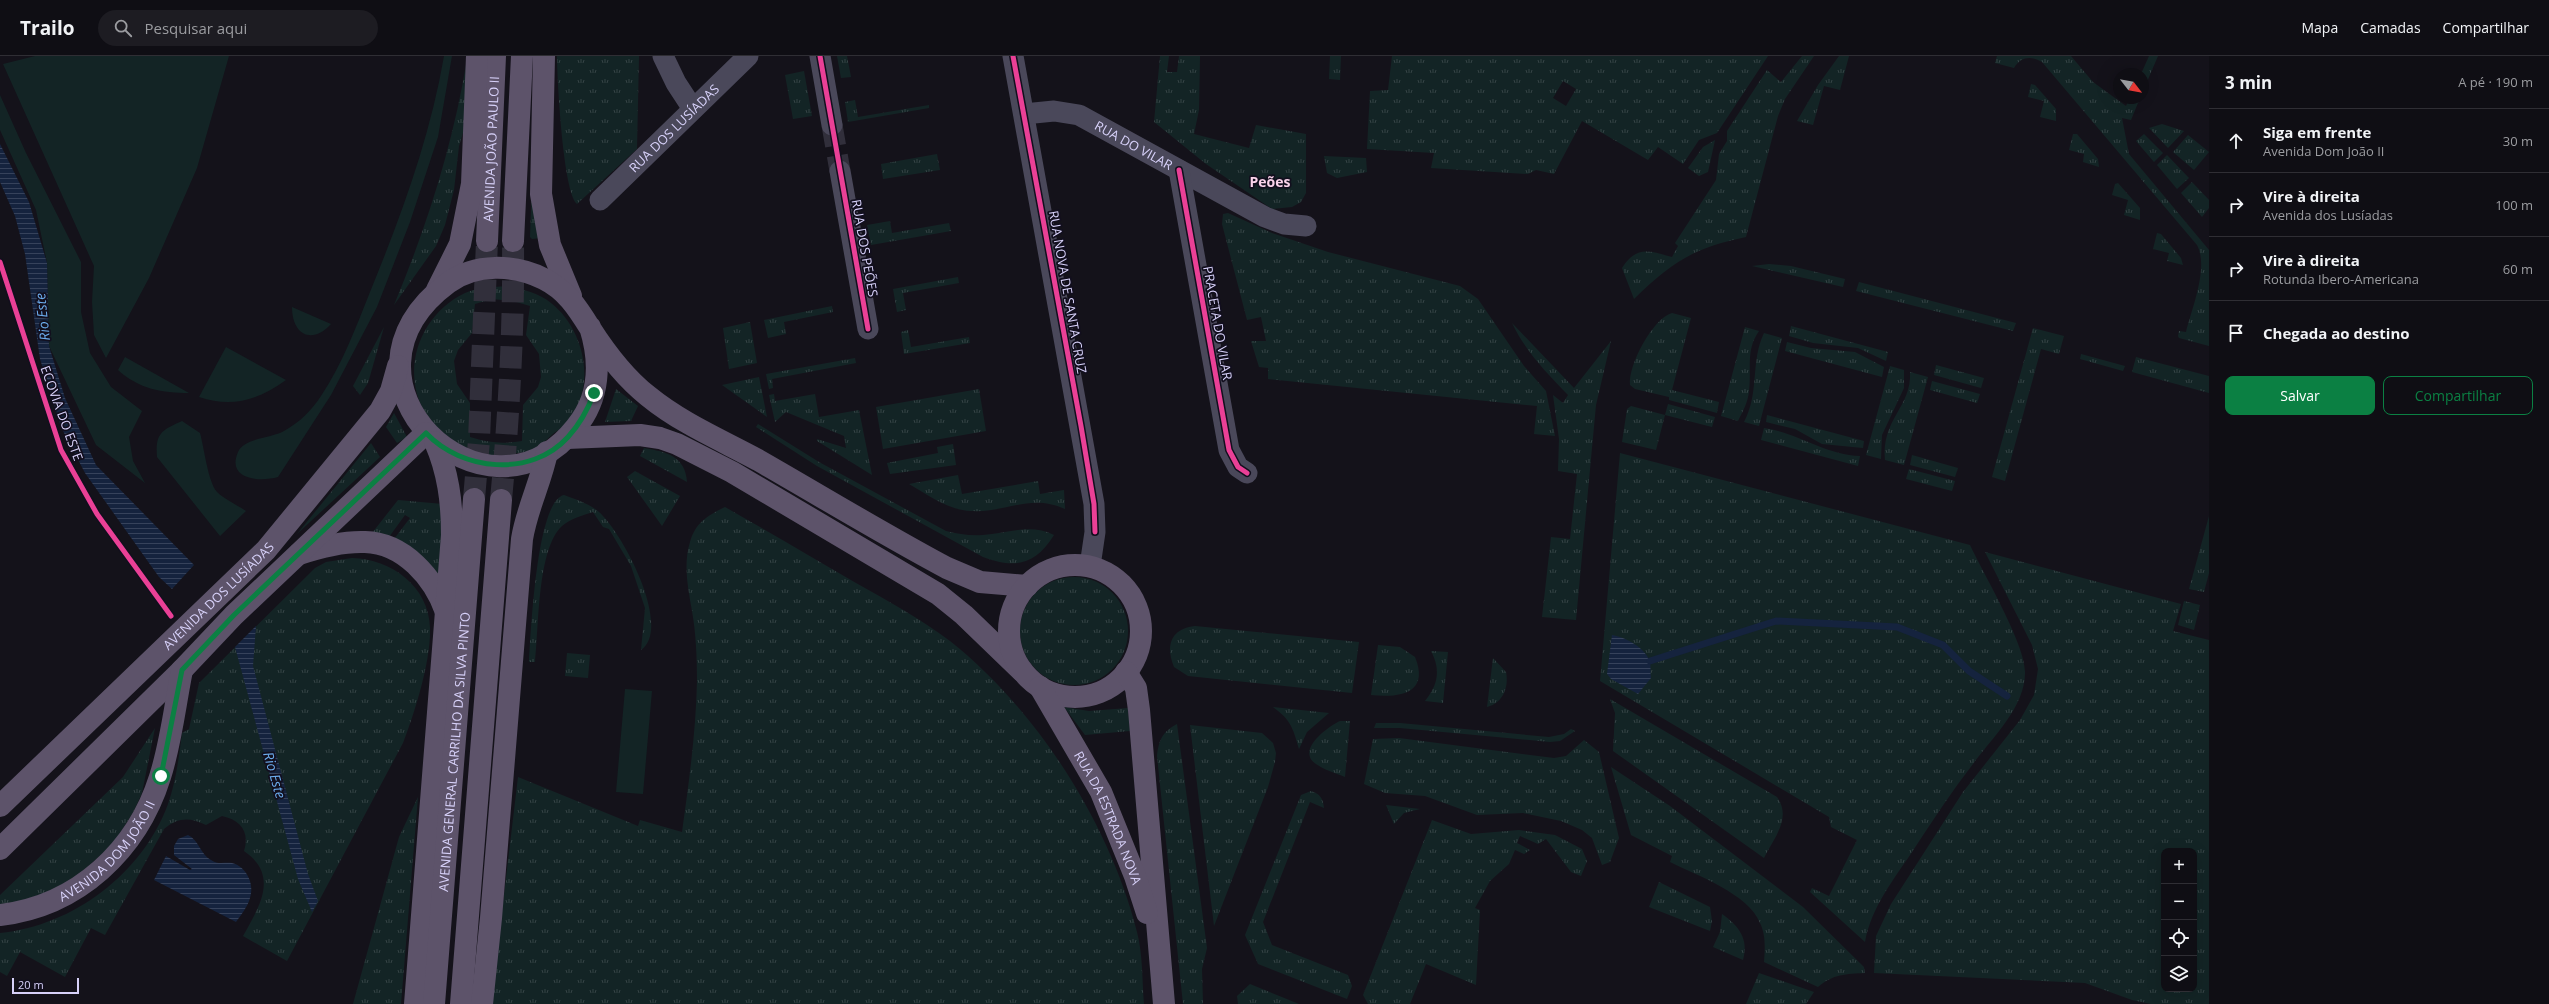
<!DOCTYPE html>
<html lang="pt">
<head>
<meta charset="utf-8">
<style>
  :root { --surface:#0f0e14; --page:#1d1c22; --text:#f1f3f6; --muted:#9b9ca0; --line:#2f2e34; --accent:#0b8043 }
  body { margin:0; font-family:"Open Sans",sans-serif; background:var(--page); color:var(--text) }
  .controls { position:absolute; right:12px; bottom:12px; display:grid; overflow:hidden; border-radius:8px; box-shadow:0 4px 16px #0002 }
  .controls button { width:36px; height:36px; display:grid; place-items:center; padding:0; border:0; border-bottom:1px solid var(--line); background:var(--surface); color:var(--text); font:20px sans-serif }
  .compass { position:absolute; left:2113px; top:12px; width:36px; height:36px; border-radius:50%; background:var(--surface); box-shadow:0 4px 16px #0002; rotate:121deg }
  .scale { position:absolute; left:12px; bottom:10px; width:67px; box-sizing:border-box; padding-left:4px; border:2px solid #d7d1f9; border-top:0; font-size:11px; line-height:14px; white-space:nowrap; color:#d7d1f9; -webkit-text-stroke:3px #120f1e; paint-order:stroke }
  .stop { position:absolute; width:12px; height:12px; margin:-9px; border:3px solid #0b8043; border-radius:50%; background:#fff }
  .stop.end { background:#0b8043; border-color:#fff; box-shadow:0 1px 4px #0008 }
  .list { margin:0; padding:0; list-style:none }
  h2 { display:flex; justify-content:space-between; align-items:center; height:52px; margin:0; padding:0 16px; font-size:17px }
  h2 small { font-size:13px; font-weight:400; color:var(--muted) }
  .list li { display:grid; grid-template-columns:26px 1fr auto; gap:12px; align-items:center; box-sizing:border-box; height:64px; padding:0 16px; border-top:1px solid var(--line) }
  .list b { display:block; font-size:15px; white-space:nowrap }
  .list p { margin:0; font-size:13px; white-space:nowrap; color:var(--muted) }
  .list em { font-size:13px; font-style:normal; color:var(--muted) }
  .actions { display:flex; gap:8px; padding:12px 16px }
  .actions a { flex:1; padding:9px 0; border:1px solid var(--accent); border-radius:8px; text-align:center; font-size:14px; color:var(--accent) }
  .actions .main { background:var(--accent); color:#fff }
  .icon { flex:none; width:22px; height:22px; fill:none; stroke:currentColor; stroke-width:2; stroke-linecap:round; stroke-linejoin:round }
  .map { position:relative; flex:none; width:2209px; height:948px; overflow:hidden }
  header { display:flex; align-items:center; gap:24px; box-sizing:border-box; height:56px; padding:0 20px; background:var(--surface); border-bottom:1px solid var(--line) }
  header strong { font-size:19px }
  nav { display:flex; gap:22px; margin-inline-start:auto; font-size:14px }
  .search { width:280px; height:36px; background:var(--page); display:flex; align-items:center; gap:10px; box-sizing:border-box; padding:0 14px; border-radius:22px; color:var(--muted); font-size:15px }
  main { display:flex }
  aside { flex:1; background:var(--surface) }
  .map>svg:first-child { display:block }
</style>
</head>
<body>
<header>
<strong>Trailo</strong>
<div class="search"><svg class="icon" aria-label="search" viewBox="0 0 24 24"><circle cx="10" cy="10" r="6"/><path d="M15 15l6 6"/></svg>Pesquisar aqui</div>
<nav><a>Mapa</a><a>Camadas</a><a>Compartilhar</a></nav>
</header>
<main>
<div class="map">
<svg width="2209" height="948" viewBox="0 0 2209 948">
  <defs>
    <pattern id="grass-tufts" width="24" height="20" patternUnits="userSpaceOnUse"><rect width="24" height="20" fill="#132425"/><path d="M3 7l-1-3M5 7V3M7 7l1-3M15 17l-1-3M17 17v-4M19 17l1-3" fill="none" stroke="#354345"/></pattern>
    <pattern id="water-rules" width="6" height="5" patternUnits="userSpaceOnUse"><rect width="6" height="5" fill="#15233e"/><path d="M0 2.5h6" fill="none" stroke="#36425b"/></pattern>
  </defs>
  <rect width="100%" height="100%" fill="#14121a"/>
  <g fill="url(#grass-tufts)" fill-rule="evenodd">
    <path d="M557 0H639L637 93 577 148C563 138 557 22 557 0Z"/>
    <path d="M837 0H847L851 21 841 22Z"/>
    <path d="M1160 0H1169L1167 16H1177L1179 0H1200L1199 54 1194 78 1249 92 1256 69 1306 78V137L1301 146 1292 151 1272 153 1206 108 1154 66Z"/>
    <path d="M1330 0H1341L1340 24 1329 23Z"/>
    <path d="M1392 0H1768L1717 77 1699 84 1683 108 1658 91 1648 104 1582 65 1554 118 1536 114 1528 118 1431 112 1434 97 1367 93 1370 35 1388 34ZM1563 25 1576 33 1566 50 1553 42Z"/>
    <path d="M1802 0H1814L1785 43 1778 60 1746 181C1693 192 1672 206 1634 243L1622 212C1637 189 1649 195 1672 201L1678 190 1675 187 1716 124 1719 98 1727 85V75L1767 14 1781 26Z"/>
    <path d="M1839 0H1849L1840 34 1824 30 1813 69 1797 65 1818 29Z"/>
    <path d="M1997 0H2071L2093 26 2126 50 2130 42H2140L2131 64 2122 62 2129 98 2209 194V290L2179 282 2178 280 2179 275 2186 276C2192 252 2209 211 2197 189L2042 6C2032 0 2021 0 2014 12L1995 7Z"/>
    <path d="M2149 0H2158L2143 35V18H2141Z"/>
    <path d="M467 3 465 70 459 90 454 134 445 169 436 190 394 249C427 170 453 89 467 3Z"/>
    <path d="M804 15 812 60 793 63 785 19Z"/>
    <path d="M2031 28 2035 29 2056 53V65L2040 61 2044 45 2028 41Z"/>
    <path d="M855 44 858 61 929 49V52L848 66 845 46Z"/>
    <path d="M2162 68 2184 75 2168 92 2149 72Z"/>
    <path d="M2073 78H2077L2098 103 2099 111 2083 106 2084 98 2069 94Z"/>
    <path d="M2144 78 2163 97 2154 106 2136 85Z"/>
    <path d="M2188 79 2209 96 2194 114 2173 96Z"/>
    <path d="M1715 84 1708 116 1699 120 1688 112 1703 91Z"/>
    <path d="M937 98 940 114 883 123 881 108Z"/>
    <path d="M2167 99 2189 122 2177 133 2157 109Z"/>
    <path d="M1324 100 1366 102 1367 116 1337 122 1327 117Z"/>
    <path d="M533 103 541 182 532 183 530 181Z"/>
    <path d="M2192 126 2209 144V152L2202 161 2181 137Z"/>
    <path d="M2118 127 2140 152V164L2124 159 2128 144 2112 139 2115 128Z"/>
    <path d="M1228 157 1272 177 1328 196 1460 230 1478 243 1524 310 1546 335 1555 380 1534 378 1537 350 1268 323V312L1259 311 1251 285H1266L1261 261 1247 264 1222 168 1223 158Z"/>
    <path d="M890 165 892 177 949 167 951 175 871 189 867 169Z"/>
    <path d="M2157 177 2161 178 2181 202 2183 209 2167 205 2169 197 2153 193Z"/>
    <path d="M1769 208 1791 210 1845 223 1843 231 1752 210Z"/>
    <path d="M958 221 959 227 903 237 906 254 897 256 893 233Z"/>
    <path d="M1859 226 2016 267 2013 275 1856 235Z"/>
    <path d="M509 230C524 234 539 237 551 247 585 274 597 330 568 366 565 370 559 374 554 377 548 382 540 391 533 394 526 397 516 397 509 398 488 401 473 399 455 386 436 372 424 361 417 338 406 298 427 255 465 237 479 231 494 231 509 230ZM492 243 513 245 530 250 526 279 539 298 541 321 538 331 523 349 522 385C503 388 489 387 470 381V347L457 328 454 305 458 294 472 277 475 248Z"/>
    <path d="M832 250 833 256 784 266 786 278 768 282 764 264Z"/>
    <path d="M1672 257 1691 262 1672 334 1719 346 1717 357 1669 344V341L1635 333 1630 329C1628 309 1653 262 1672 257Z"/>
    <path d="M750 266 757 307 729 313 723 272Z"/>
    <path d="M1512 267 1574 332 1611 285 1596 349 1576 564 1542 561 1551 481 1570 483 1577 418 1558 415 1559 383 1553 339 1563 347 1568 339C1546 316 1526 296 1512 267Z"/>
    <path d="M1791 270 1888 296 1886 305 1858 292 1813 287 1789 280Z"/>
    <path d="M384 271 368 327 360 339 353 330Z"/>
    <path d="M1745 271 1759 275C1745 295 1752 313 1749 335 1748 346 1743 355 1738 365L1721 360Z"/>
    <path d="M2033 272 2064 280 2059 298 2041 293 2005 425 1992 421Z"/>
    <path d="M908 274 911 291 969 281 970 287 904 298 901 276Z"/>
    <path d="M1764 277 1782 282 1759 370 1744 366C1760 336 1750 306 1764 277Z"/>
    <path d="M1787 286 1811 292 1855 296 1884 311 1882 321 1785 295Z"/>
    <path d="M2081 298 2125 310 2123 315 2080 303Z"/>
    <path d="M2136 301 2209 320V337L2132 316Z"/>
    <path d="M855 302 856 307 772 323 773 332 769 333 766 318Z"/>
    <path d="M1936 309 1984 322 1981 332 1934 319Z"/>
    <path d="M1890 310 1904 314V332L1882 379 1881 403 1866 399Z"/>
    <path d="M1910 316 1928 321 1904 409 1885 404C1881 363 1912 351 1910 316Z"/>
    <path d="M759 321 767 361 722 329Z"/>
    <path d="M1932 325 1980 338 1977 347 1930 334Z"/>
    <path d="M616 333 638 350 631 365 605 366Z"/>
    <path d="M979 333 986 375 883 393 876 351Z"/>
    <path d="M774 338 775 345 815 338 819 361 859 354 872 419 817 385V383L846 392 844 380 786 356 775 366 769 339Z"/>
    <path d="M1668 348 1715 361 1712 371 1665 359 1656 394 1622 386 1627 353 1631 350 1665 359Z"/>
    <path d="M394 357 407 381 397 387 386 371Z"/>
    <path d="M1767 359 1864 385 1863 392 1822 388 1795 373 1766 366Z"/>
    <path d="M758 368 819 406 946 475C958 478 970 480 983 479 1008 477 1031 467 1054 479 1035 509 1016 513 983 501L817 410 756 371Z"/>
    <path d="M1764 372C1798 377 1825 399 1860 400L1858 410 1761 384Z"/>
    <path d="M371 387 380 401 297 478Z"/>
    <path d="M953 388 956 409 890 418 887 407 938 397 937 391Z"/>
    <path d="M644 392C667 396 685 400 687 426L640 400Z"/>
    <path d="M1620 397 1970 489C1983 517 2026 589 2025 617 2025 651 1992 682 1973 708 1952 735 1933 764 1914 793 1895 822 1871 851 1865 886L1810 836 1812 832 1829 840 1857 784 1831 771 1829 761 1600 625Z"/>
    <path d="M1912 399 1958 412 1955 421 1910 409Z"/>
    <path d="M1909 413 1955 425 1952 435 1906 423Z"/>
    <path d="M635 415 680 440 662 470 627 421Z"/>
    <path d="M958 419 962 438 1038 425 1040 438 1064 434 1065 453C1030 437 1006 457 971 455 948 454 928 439 909 428Z"/>
    <path d="M564 439C575 443 590 448 599 456 622 476 673 571 641 594L645 552 631 510 609 473 603 471 593 456C583 459 570 463 562 470 537 493 539 572 535 606H529C531 579 536 445 564 439Z"/>
    <path d="M398 444 443 448 441 524 394 483 410 462 405 459 389 481 372 477Z"/>
    <path d="M725 451C769 476 812 501 856 527 888 545 921 563 950 585 1037 654 1110 768 1137 876 1143 899 1142 925 1144 948H491L518 721 638 770 640 764 682 776C689 726 696 675 697 625 697 602 696 577 692 555 688 532 683 509 690 486 696 466 707 460 725 451Z"/>
    <path d="M2209 460V517L2204 536 2189 533Z"/>
    <path d="M1985 496 2181 548 2173 575 2209 584V948H2151L2132 944 2085 927 1874 917 1876 880 1891 848 1963 736 2020 664 2034 639 2038 613 2032 589ZM2164 795H2194V933H2164Z"/>
    <path d="M352 502C391 503 429 530 430 572 431 605 415 656 403 687L287 905 243 880C259 851 280 820 244 795 250 776 241 764 222 760L206 769C190 761 178 761 164 773L105 879 91 872 65 921 20 896 7 920 0 916V877C73 870 143 817 168 748 176 725 179 701 182 677L189 673 199 627 315 512 326 506Z"/>
    <circle cx="1074" cy="575" r="54"/>
    <path d="M2184 545 2200 549 2194 574 2178 569Z"/>
    <path d="M1195 570 1359 586 1352 637 1188 620 1174 611C1165 589 1171 573 1195 570Z"/>
    <path d="M1378 589 1400 591 1415 601C1430 638 1399 642 1371 639Z"/>
    <path d="M1431 595 1448 596 1443 647 1425 645C1438 629 1441 614 1431 595Z"/>
    <path d="M567 597 590 599 588 622 565 620Z"/>
    <path d="M1493 602 1506 616C1509 631 1503 647 1487 651Z"/>
    <path d="M1610 643 1777 741C1792 762 1774 782 1764 802L1613 695 1615 657Z"/>
    <path d="M1064 651 1089 655 1128 652 1130 675 1085 679Z"/>
    <path d="M1273 651 1329 657 1307 676 1299 693C1293 672 1291 664 1273 651Z"/>
    <path d="M1340 665H1350L1345 721C1336 717 1324 714 1316 708 1295 694 1329 670 1340 665Z"/>
    <path d="M1376 667H1400L1549 681 1564 678 1571 673 1575 675 1560 685 1550 686 1400 672H1374Z"/>
    <path d="M1177 668 1207 892 1202 913 1203 948H1183L1157 700C1159 684 1162 676 1177 668Z"/>
    <path d="M1190 669 1262 677 1273 687 1276 697 1275 706 1268 731 1214 870Z"/>
    <path d="M155 672 142 737 134 755 113 788 66 830 0 852V839L123 721Z"/>
    <path d="M1399 682 1554 702 1566 700 1584 684 1599 696 1619 782 1610 806 1602 809 1592 782 1582 774 1561 765 1523 757 1477 759 1425 740 1385 737 1364 728 1373 683Z"/>
    <path d="M1611 711 1670 750 1803 851 1864 911 1865 917C1846 918 1833 918 1818 931L1764 906C1765 893 1766 879 1760 867 1749 838 1696 819 1670 806L1672 800 1631 779Z"/>
    <path d="M1311 735C1320 738 1323 742 1324 752L1310 746 1263 866 1272 889 1348 919 1352 930 1347 943 1258 908 1245 879 1301 739Z"/>
    <path d="M418 741 401 948H353L399 781Z"/>
    <path d="M1386 749 1420 753 1404 757 1394 768Z"/>
    <path d="M1432 764 1471 778 1519 774 1555 779 1582 793 1587 805 1581 820 1571 816 1546 783 1538 788 1520 780 1517 787 1530 794 1524 798 1515 794 1509 808 1490 825 1475 852 1480 854 1476 929 1426 908 1410 948H1368L1363 939Z"/>
    <path d="M1659 826 1710 851 1712 865 1710 875 1649 851Z"/>
    <path d="M1722 858C1739 870 1749 883 1743 904L1713 891 1720 876Z"/>
    <path d="M1759 917 1814 936 1806 948H1746Z"/>
    <path d="M1250 928 1299 948H1238L1237 940Z"/>
  </g>
  <g fill="#132425">
    <path d="M35 0H229L197 112 149 222 106 302 94 279 92 246 94 210 3 8Z"/>
    <path d="M444 0H452L438 81 410 166 377 251 331 339 278 421C260 426 226 424 238 396 244 382 272 382 284 375 300 366 311 355 321 340 342 309 356 271 370 236 401 160 430 82 444 0Z"/>
    <path d="M0 39 26 97 81 206V256L90 297 111 331 142 355 129 381 133 405 145 427 96 389 49 290 47 207 36 154 0 74Z"/>
    <path d="M292 251 331 268C312 289 292 279 292 251Z"/>
    <path d="M226 291 286 324C258 344 232 352 199 341Z"/>
    <path d="M125 301 189 337C162 337 139 333 118 314Z"/>
    <path d="M182 365 200 377C204 391 208 426 217 436 224 443 237 449 246 455L220 480 157 401C155 377 162 374 182 365Z"/>
    <path d="M625 633 652 635 643 738 616 736Z"/>
  </g>
  <g fill="url(#water-rules)">
    <path d="M0 88 29 146 47 207 49 290 65 342 96 409 194 509 172 533 159 521 85 417 61 371 40 303 25 198 15 160 0 126Z"/>
    <path d="M256 570 253 610 308 818 318 845 312 856 298 823 235 591Z"/>
    <path d="M1612 579C1625 581 1646 592 1650 606 1651 611 1650 617 1651 622L1638 638 1611 623 1607 618Z"/>
    <path d="M188 779C199 784 200 798 211 804 218 809 224 806 232 807 246 810 255 828 250 842 248 850 241 859 236 866L154 824 166 800 190 814 192 813 174 799V790L178 783Z"/>
  </g>
  <g fill="none" stroke-linecap="round" stroke-linejoin="round">
    <path stroke="#15233e" stroke-width="7" d="M1650 605 1776 565 1897 571 1943 589 1969 615 2007 640"/>
    <path stroke="#312f3b" stroke-width="21" stroke-dasharray="21 10" stroke-linecap="butt" d="M832 69 840 115"/>
    <g stroke="#312f3b" stroke-width="22" stroke-dasharray="22 11" stroke-linecap="butt">
      <path d="M474 443 479 384 487 185"/>
      <path d="M501 444C509 358 514 272 513 185"/>
    </g>
    <g stroke="#4a485a" stroke-width="21">
      <path d="M663 0 676 27 693 53"/>
      <path d="M820 0 832 69"/>
      <path d="M1013 0 1094 448 1095 476 1090 510"/>
      <path id="s1" d="M1024 58 1054 55 1079 59 1265 161 1284 168 1306 170"/>
      <path d="M1179 114 1229 394 1238 411 1247 417"/>
      <path d="M840 115 868 273"/>
      <path id="s2" d="M600 144 748 0"/>
    </g>
    <g stroke="#5d536a" stroke-width="22">
      <path d="M544 0 541 138 550 189 571 240"/>
      <path id="s3" d="M487 185 495 0"/>
      <path d="M513 185 522 0"/>
      <path d="M437 234 460 188 472 128 477 0"/>
      <path d="M590 271C601 306 600 342 576 371 486 485 317 324 448 227 475 207 515 208 544 223 566 234 577 251 590 272 606 297 625 322 648 340 681 367 721 384 758 404 821 440 883 478 947 512L980 526 1027 530"/>
      <path d="M567 382 640 379 660 382 677 388 732 416 938 538 964 559 1022 615"/>
      <path d="M299 498C320 491 342 485 365 486 404 487 434 522 446 556"/>
      <circle cx="1075" cy="575" r="66"/>
      <path d="M1126 616 1136 632 1139 654 1164 948"/>
      <path id="s4" d="M1040 631 1101 736 1135 820 1147 857"/>
      <path id="s5" d="M0 750 266 494 380 355 391 335 398 310"/>
      <path d="M0 793 182 614 234 559 426 377"/>
      <path id="s6" d="M0 859C78 850 137 794 160 721 171 687 175 649 182 614"/>
      <path d="M415 948 452 479C452 445 448 416 435 386"/>
      <path id="s7" d="M434 948 474 443"/>
      <path d="M461 948 501 444"/>
      <path d="M482 948 491 862 522 483C527 452 541 426 547 396"/>
    </g>
    <defs>
      <g id="cycleway">
        <path d="M820 0 868 273"/>
        <path d="M1013 0 1081 370 1094 448 1095 476"/>
        <path d="M1179 114 1229 394 1238 411 1247 417"/>
        <path d="M0 206 61 394 97 458 171 560"/>
      </g>
    </defs>
    <use href="#cycleway" stroke="#120f1e" stroke-width="8"/>
    <use href="#cycleway" stroke="#ea4096" stroke-width="5"/>
  </g>
  <g fill="none" stroke-linecap="round" stroke-linejoin="round">
    <path stroke="#0b8043" stroke-width="5" d="M161 720 182 614 234 559 426 377C462 415 531 422 568 381 580 368 588 353 594 337"/>
  </g>
  <g text-anchor="middle" dominant-baseline="central" stroke-width="3.5" stroke-linejoin="round" paint-order="stroke">
    <g font-size="13" fill="#d7d1f9" stroke="#120f1e">
      <text stroke="none"><textPath href="#s2" startOffset="103">RUA DOS LUSÍADAS</textPath></text>
      <text stroke="none"><textPath href="#s1" startOffset="118">RUA DO VILAR</textPath></text>
      <text stroke="none"><textPath href="#s3" startOffset="92">AVENIDA JOÃO PAULO II</textPath></text>
      <text transform="translate(865 192) rotate(80)">RUA DOS PEÕES</text>
      <text transform="translate(1068 236) rotate(80)">RUA NOVA DE SANTA CRUZ</text>
      <text transform="translate(1218 267) rotate(80)">PRACETA DO VILAR</text>
      <text transform="translate(62 357) rotate(70)">ECOVIA DO ESTE</text>
      <text stroke="none"><textPath href="#s5" startOffset="303">AVENIDA DOS LUSÍADAS</textPath></text>
      <text stroke="none"><textPath href="#s7" startOffset="253">AVENIDA GENERAL CARRILHO DA SILVA PINTO</textPath></text>
      <text stroke="none"><textPath href="#s4" startOffset="148">RUA DA ESTRADA NOVA</textPath></text>
      <text stroke="none"><textPath href="#s6" startOffset="130">AVENIDA DOM JOÃO II</textPath></text>
    </g>
    <g font-size="14" font-weight="bold" fill="#fad3ea" stroke="#120f1e">
      <text x="1270" y="125">Peões</text>
    </g>
    <g font-size="14" font-style="italic" fill="#6caced" stroke="#120f1e">
      <text transform="translate(42 261) rotate(-96)">Rio Este</text>
      <text transform="translate(275 719) rotate(74)">Rio Este</text>
    </g>
  </g>
</svg>
<div class="controls">
<button>+</button>
<button>−</button>
<button><svg class="icon" aria-label="locate" viewBox="0 0 24 24"><circle cx="12" cy="12" r="6"/><path d="M12 2v4M12 18v4M2 12h4M18 12h4"/></svg></button>
<button><svg class="icon" aria-label="layers" viewBox="0 0 24 24"><path d="M12 4l9 5-9 5-9-5zM3 14l9 5 9-5"/></svg></button>
</div>
<svg class="compass" viewBox="-18 -18 36 36"><path d="M0-13l5 13h-10z" fill="#e53935"/><path d="M0 13l5-13h-10z" fill="#9b9ca0"/></svg>
<div class="scale">20 m</div>
<div class="stop" style="left:161px;top:720px"></div>
<div class="stop end" style="left:594px;top:337px"></div>
</div>
<aside>
<h2>3 min<small>A pé · 190 m</small></h2>
<ul class="list">
<li><svg class="icon" aria-label="ahead" viewBox="0 0 24 24"><path d="M12 20V5M6 11l6-6 6 6"/></svg><div><b>Siga em frente</b><p>Avenida Dom João II</p></div><em>30 m</em></li>
<li><svg class="icon" aria-label="right" viewBox="0 0 24 24"><path d="M7 20v-9h11M14 6l5 5-5 5"/></svg><div><b>Vire à direita</b><p>Avenida dos Lusíadas</p></div><em>100 m</em></li>
<li><svg class="icon" aria-label="right" viewBox="0 0 24 24"><path d="M7 20v-9h11M14 6l5 5-5 5"/></svg><div><b>Vire à direita</b><p>Rotunda Ibero-Americana</p></div><em>60 m</em></li>
<li><svg class="icon" aria-label="arrive" viewBox="0 0 24 24"><path d="M6 21V4h12l-3 4 3 4H6"/></svg><div><b>Chegada ao destino</b></div></li>
</ul>
<div class="actions"><a class="main">Salvar</a><a>Compartilhar</a></div>
</aside>
</main>
</body>
</html>
